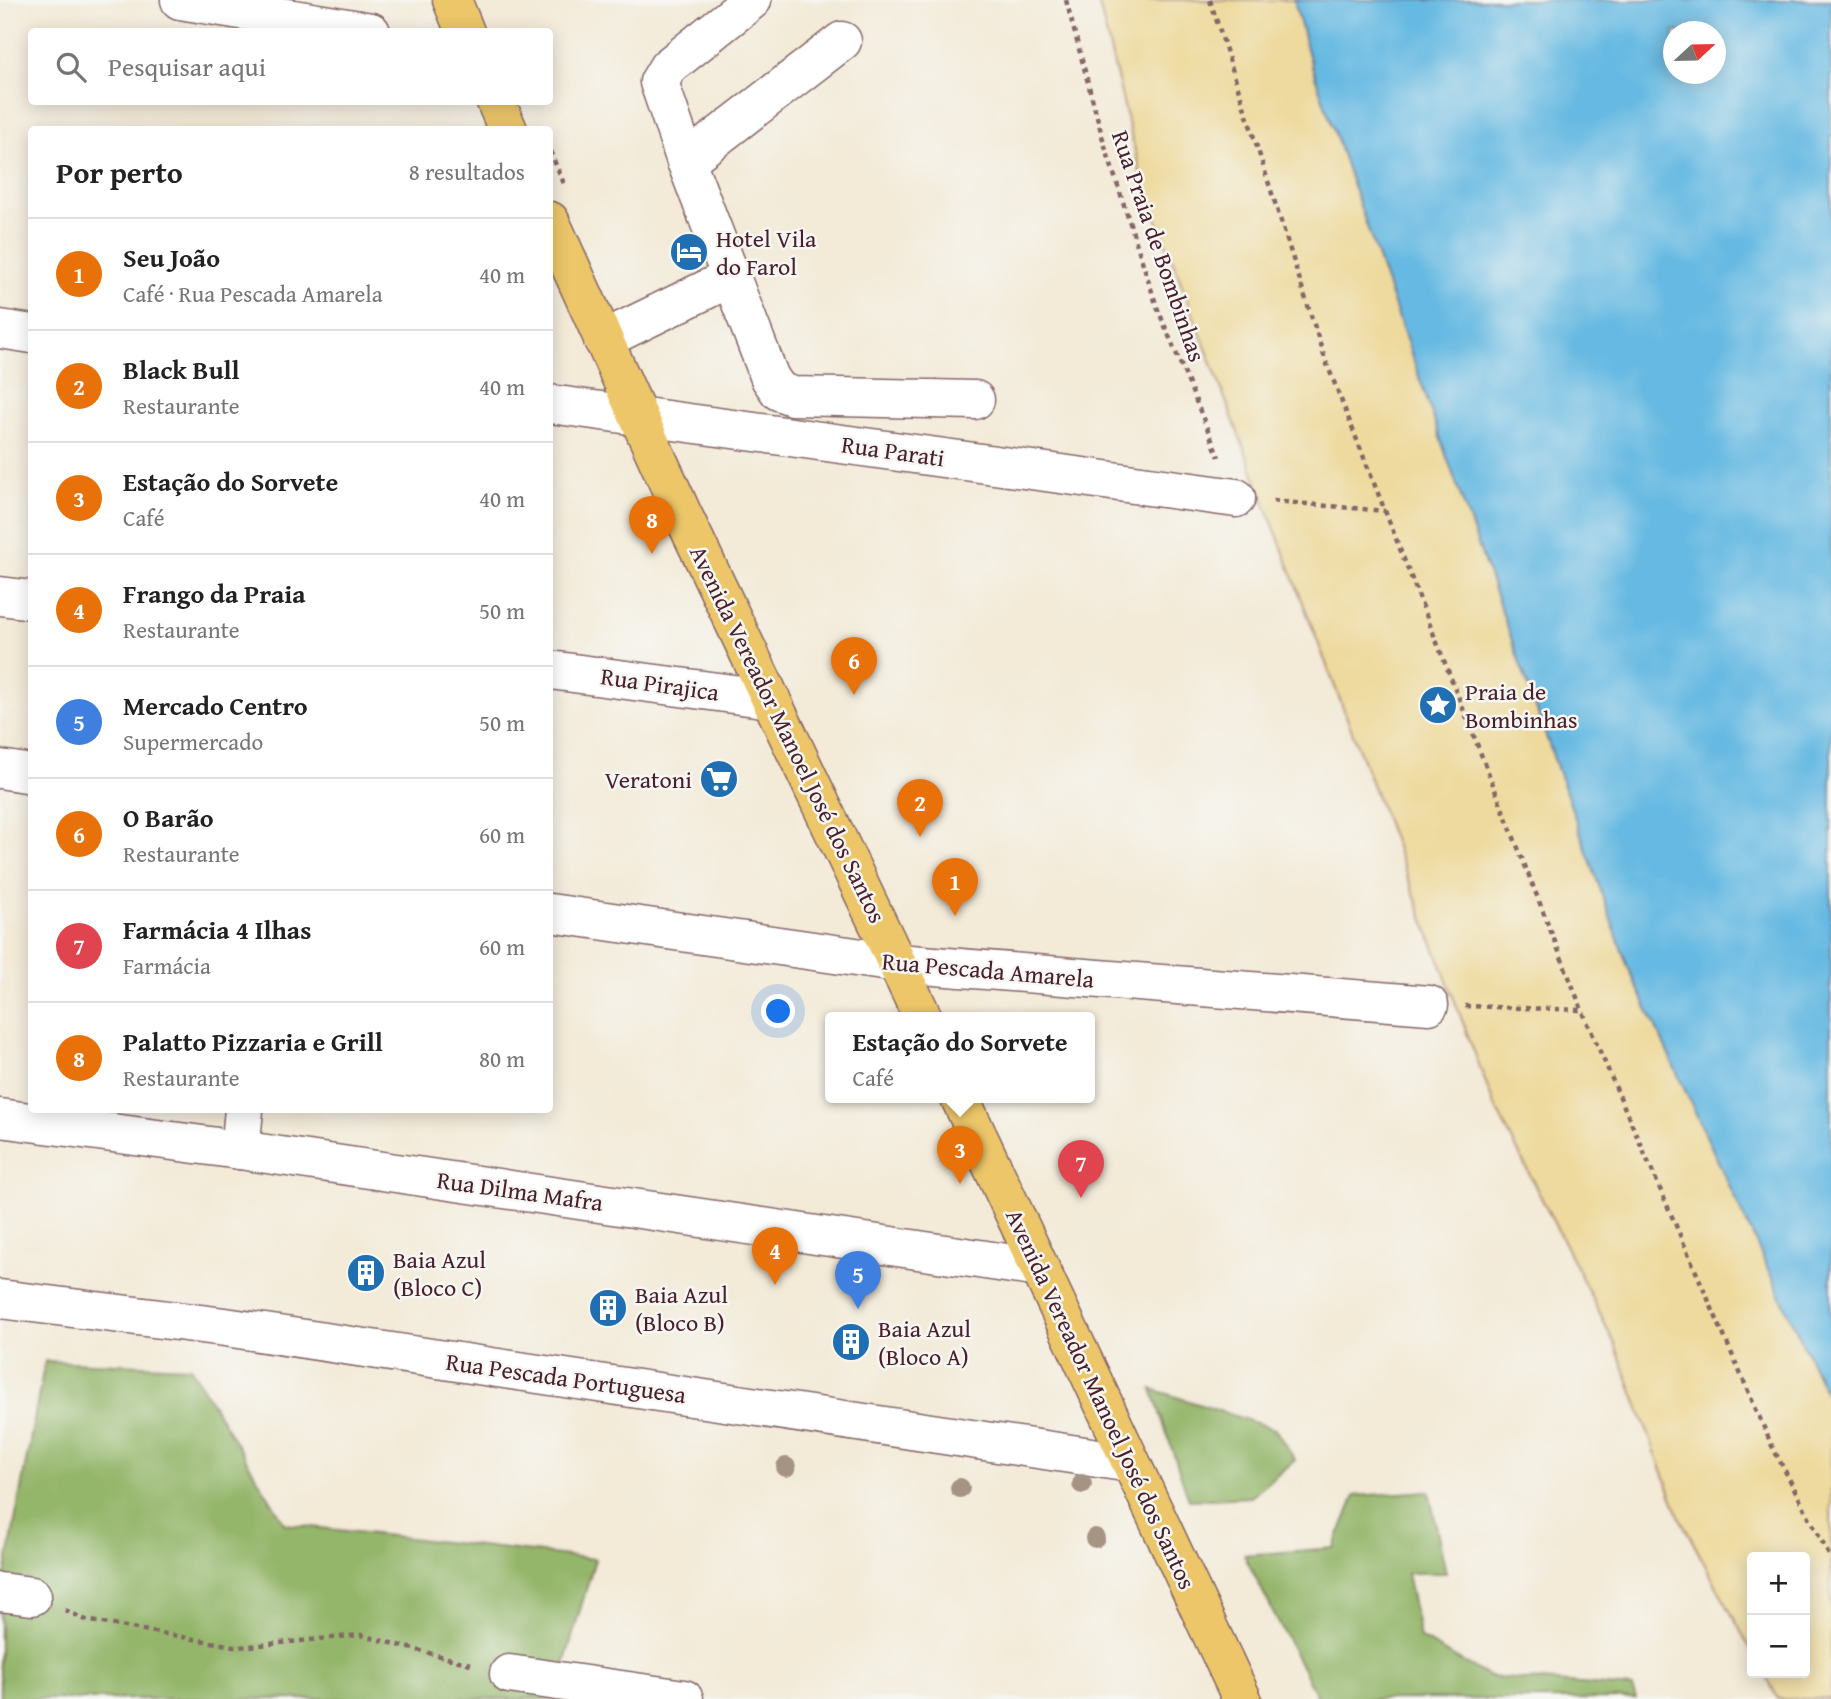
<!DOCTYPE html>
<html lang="pt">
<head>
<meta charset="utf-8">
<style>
  :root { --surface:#fff; --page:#f2f2f2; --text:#222; --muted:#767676; --line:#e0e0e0; --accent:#0f766e }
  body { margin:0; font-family:"Gentium Book Plus",serif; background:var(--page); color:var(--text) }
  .controls { position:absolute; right:21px; bottom:21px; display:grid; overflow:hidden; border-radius:7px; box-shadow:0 4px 18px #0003 }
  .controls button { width:63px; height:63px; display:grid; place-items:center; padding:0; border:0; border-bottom:2px solid var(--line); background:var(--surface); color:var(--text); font:35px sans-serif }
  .compass { position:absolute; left:1663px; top:21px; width:63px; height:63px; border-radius:50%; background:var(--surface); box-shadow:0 4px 18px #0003; rotate:68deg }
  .you { position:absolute; left:779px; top:1012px; width:24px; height:24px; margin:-18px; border:5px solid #fff; border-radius:50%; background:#1a73e8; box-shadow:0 0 0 10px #1a73e833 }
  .badge { display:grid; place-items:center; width:46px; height:46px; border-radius:50%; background:var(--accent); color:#fff; font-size:23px; font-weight:700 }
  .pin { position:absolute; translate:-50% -58px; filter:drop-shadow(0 2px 4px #0008) }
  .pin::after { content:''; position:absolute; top:37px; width:24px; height:21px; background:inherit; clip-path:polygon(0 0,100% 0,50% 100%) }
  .popup { position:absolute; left:825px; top:1012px; width:270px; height:91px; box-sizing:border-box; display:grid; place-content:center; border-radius:7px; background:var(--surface); filter:drop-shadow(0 2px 5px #0005); font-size:23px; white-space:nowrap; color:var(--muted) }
  .popup b { font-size:26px; color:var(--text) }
  .popup::after { content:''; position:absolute; left:50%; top:100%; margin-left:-14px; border:14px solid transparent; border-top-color:var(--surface) }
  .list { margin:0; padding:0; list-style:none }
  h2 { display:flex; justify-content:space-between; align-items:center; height:91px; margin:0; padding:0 28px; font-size:30px }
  h2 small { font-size:23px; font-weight:400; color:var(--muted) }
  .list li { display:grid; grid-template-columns:46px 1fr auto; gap:21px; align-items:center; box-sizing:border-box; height:112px; padding:0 28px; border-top:2px solid var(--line) }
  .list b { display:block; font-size:26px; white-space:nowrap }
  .list p { margin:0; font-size:23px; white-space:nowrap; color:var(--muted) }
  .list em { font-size:23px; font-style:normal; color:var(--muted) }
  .icon { flex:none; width:38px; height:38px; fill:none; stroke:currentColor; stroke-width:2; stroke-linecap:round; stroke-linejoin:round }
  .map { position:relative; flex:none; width:1831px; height:1699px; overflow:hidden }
  .search { position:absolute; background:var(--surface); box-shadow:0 4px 18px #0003; left:28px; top:28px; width:525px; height:77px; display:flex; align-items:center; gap:18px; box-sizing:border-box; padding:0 24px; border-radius:7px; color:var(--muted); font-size:26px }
  .panel { position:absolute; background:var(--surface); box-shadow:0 4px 18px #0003; left:28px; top:126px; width:525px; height:987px; border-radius:7px }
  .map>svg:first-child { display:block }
</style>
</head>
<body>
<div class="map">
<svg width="1831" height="1699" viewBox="0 0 1831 1699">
  <rect width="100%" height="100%" fill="#f6f6f2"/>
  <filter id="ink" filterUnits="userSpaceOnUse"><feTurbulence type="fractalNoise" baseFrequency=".0143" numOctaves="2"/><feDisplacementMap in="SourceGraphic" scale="14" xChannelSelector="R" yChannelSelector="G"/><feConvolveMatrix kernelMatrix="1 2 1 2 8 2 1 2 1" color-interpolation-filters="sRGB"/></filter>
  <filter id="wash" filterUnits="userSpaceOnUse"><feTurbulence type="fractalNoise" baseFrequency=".00686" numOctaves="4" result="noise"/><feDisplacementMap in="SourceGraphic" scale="28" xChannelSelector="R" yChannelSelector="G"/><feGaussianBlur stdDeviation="1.57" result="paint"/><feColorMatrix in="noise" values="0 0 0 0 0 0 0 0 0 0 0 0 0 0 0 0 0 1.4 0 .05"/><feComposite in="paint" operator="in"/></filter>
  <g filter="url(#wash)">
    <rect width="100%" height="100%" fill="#f3ead7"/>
    <g fill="#94b66a" stroke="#6f6a4a" stroke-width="2">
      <path d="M45 1361 190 1367 285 1524 595 1559 554 1699H0V1601Z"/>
      <path d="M1152 1389 1275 1429 1295 1460 1251 1497 1189 1500Z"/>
      <path d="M1429 1491 1446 1573H1407L1420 1638 1490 1677 1632 1688 1636 1699H1318L1244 1555 1334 1548 1355 1496Z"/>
    </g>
    <path fill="#eeda9e" stroke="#9c7c64" stroke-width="2" d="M1098 0H1294L1312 67 1442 443 1628 967 1831 1405V1699H1778L1764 1673H1805V1557H1752V1652L1680 1518 1614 1342 1494 1104 1143 183Z"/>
    <path fill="#66b9e2" stroke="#586c86" stroke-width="2" fill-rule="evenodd" d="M1294 0H1831V1405L1628 967 1442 443 1312 67ZM1674 32H1716V74H1674Z"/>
  </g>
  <g filter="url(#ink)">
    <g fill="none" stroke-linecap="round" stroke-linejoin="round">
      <defs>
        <g id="minor">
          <path d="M180 0 371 32"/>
          <path d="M752 0 668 67 659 82 686 161 770 378 779 391 792 396 975 400"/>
          <path d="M686 161 842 41"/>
          <path d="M0 329 32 334"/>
          <path d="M603 340 730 278"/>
          <path d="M550 404 1236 498"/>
          <path d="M0 596 32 600"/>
          <path d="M550 670 771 699"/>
          <path d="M0 769 32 774"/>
          <path d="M550 913 897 963 1429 1005"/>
          <path d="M0 1118 240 1150 1040 1268"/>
          <path d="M240 1150 244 1110"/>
          <path d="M0 1299 225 1327 1131 1463"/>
          <path d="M0 1592 32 1596"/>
          <path d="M509 1674 684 1699"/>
        </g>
        <g id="major">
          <path d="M452 0 465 32"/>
          <path d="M496 102 508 130"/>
          <path d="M550 221 681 511 923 1018"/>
          <path d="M960 1098 1242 1699"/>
        </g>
      </defs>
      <use href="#minor" stroke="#856667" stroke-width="41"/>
      <use href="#major" stroke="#856667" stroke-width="41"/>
      <g stroke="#856667" stroke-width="4.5" stroke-dasharray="5 5" stroke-linecap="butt">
        <path d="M1066 0 1104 143 1157 307 1219 457"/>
        <path d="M1210 0 1325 359 1582 1010 1772 1446 1831 1559"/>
        <path d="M550 151 565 186"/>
        <path d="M1273 501 1385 511"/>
        <path d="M1465 1006 1582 1010"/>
        <path d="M65 1610 86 1620 239 1647 361 1635 474 1665"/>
      </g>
      <use href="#minor" stroke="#fff" stroke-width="38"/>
      <use href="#major" stroke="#ecc669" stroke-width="38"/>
    </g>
    <g fill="#a59383">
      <circle cx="786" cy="1467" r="10"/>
      <circle cx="1082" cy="1484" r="10"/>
      <circle cx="960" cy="1488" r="10"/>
      <circle cx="1095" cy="1538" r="10"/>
    </g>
  </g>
  <defs>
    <symbol id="hotel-disc" viewBox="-11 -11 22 22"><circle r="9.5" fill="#1f6fb2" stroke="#f6f6f2"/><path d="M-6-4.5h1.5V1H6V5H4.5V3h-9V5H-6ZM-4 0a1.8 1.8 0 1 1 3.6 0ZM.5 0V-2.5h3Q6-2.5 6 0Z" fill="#fff"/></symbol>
    <symbol id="sight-disc" viewBox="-11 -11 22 22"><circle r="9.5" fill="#1f6fb2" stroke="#f6f6f2"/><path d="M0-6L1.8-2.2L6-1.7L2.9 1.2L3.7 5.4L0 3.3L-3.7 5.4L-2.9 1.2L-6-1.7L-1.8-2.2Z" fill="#fff"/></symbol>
    <symbol id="supermarket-disc" viewBox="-11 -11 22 22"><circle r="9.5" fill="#1f6fb2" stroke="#f6f6f2"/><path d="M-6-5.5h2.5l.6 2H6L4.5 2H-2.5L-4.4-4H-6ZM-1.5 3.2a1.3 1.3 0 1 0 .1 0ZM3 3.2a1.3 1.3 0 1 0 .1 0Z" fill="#fff"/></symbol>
    <symbol id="building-disc" viewBox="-11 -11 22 22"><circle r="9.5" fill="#1f6fb2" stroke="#f6f6f2"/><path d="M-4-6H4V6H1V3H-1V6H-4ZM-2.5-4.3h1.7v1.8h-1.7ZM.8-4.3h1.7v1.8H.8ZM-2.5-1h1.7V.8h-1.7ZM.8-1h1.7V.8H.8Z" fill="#fff"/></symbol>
  </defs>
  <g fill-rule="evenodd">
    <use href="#hotel-disc" x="667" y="230" width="44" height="44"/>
    <use href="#sight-disc" x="1416" y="683" width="44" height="44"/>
    <use href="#supermarket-disc" x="697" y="757" width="44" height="44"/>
    <use href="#building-disc" x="344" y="1251" width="44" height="44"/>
    <use href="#building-disc" x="586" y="1286" width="44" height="44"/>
    <use href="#building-disc" x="829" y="1320" width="44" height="44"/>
  </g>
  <g text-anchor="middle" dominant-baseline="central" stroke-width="5" stroke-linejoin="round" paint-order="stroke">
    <g font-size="24" fill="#4a1f2b" stroke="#f6f6f2" text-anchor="start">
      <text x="716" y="238">Hotel Vila<tspan x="716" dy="28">do Farol</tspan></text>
      <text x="1465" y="691">Praia de<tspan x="1465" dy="28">Bombinhas</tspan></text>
      <text x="692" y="779" text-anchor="end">Veratoni</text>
      <text x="393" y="1259">Baia Azul<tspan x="393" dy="28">(Bloco C)</tspan></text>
      <text x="635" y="1294">Baia Azul<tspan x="635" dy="28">(Bloco B)</tspan></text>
      <text x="878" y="1328">Baia Azul<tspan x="878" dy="28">(Bloco A)</tspan></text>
    </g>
    <g font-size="24" fill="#4a1f2b" stroke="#f6f6f2">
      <text transform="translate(1159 246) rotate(71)">Rua Praia de Bombinhas</text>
      <text transform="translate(893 451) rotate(8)">Rua Parati</text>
      <text transform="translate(660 684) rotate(8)">Rua Pirajica</text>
      <text transform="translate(788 734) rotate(64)">Avenida Vereador Manoel José dos Santos</text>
      <text transform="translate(988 970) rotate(5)">Rua Pescada Amarela</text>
      <text transform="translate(520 1191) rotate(8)">Rua Dilma Mafra</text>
      <text transform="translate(566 1378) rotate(8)">Rua Pescada Portuguesa</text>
      <text transform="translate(1101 1399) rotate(65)">Avenida Vereador Manoel José dos Santos</text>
    </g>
  </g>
</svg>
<div class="controls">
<button>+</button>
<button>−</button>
</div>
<svg class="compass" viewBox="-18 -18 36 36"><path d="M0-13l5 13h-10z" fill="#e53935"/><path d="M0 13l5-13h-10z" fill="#767676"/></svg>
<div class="you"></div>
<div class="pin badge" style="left:955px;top:916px;background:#e8710a">1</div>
<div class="pin badge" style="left:920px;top:837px;background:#e8710a">2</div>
<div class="pin badge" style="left:960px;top:1184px;background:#e8710a">3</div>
<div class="popup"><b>Estação do Sorvete</b>Café</div>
<div class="pin badge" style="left:775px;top:1285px;background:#e8710a">4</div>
<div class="pin badge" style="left:858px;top:1309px;background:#3f7fe0">5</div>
<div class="pin badge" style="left:854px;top:695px;background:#e8710a">6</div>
<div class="pin badge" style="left:1081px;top:1198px;background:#e0444e">7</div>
<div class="pin badge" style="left:652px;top:554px;background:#e8710a">8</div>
<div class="search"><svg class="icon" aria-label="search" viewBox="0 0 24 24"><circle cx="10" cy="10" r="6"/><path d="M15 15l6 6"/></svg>Pesquisar aqui</div>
<section class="panel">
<h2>Por perto<small>8 resultados</small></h2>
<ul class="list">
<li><span class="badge" style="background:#e8710a">1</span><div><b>Seu João</b><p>Café · Rua Pescada Amarela</p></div><em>40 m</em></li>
<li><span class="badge" style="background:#e8710a">2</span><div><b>Black Bull</b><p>Restaurante</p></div><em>40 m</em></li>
<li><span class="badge" style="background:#e8710a">3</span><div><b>Estação do Sorvete</b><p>Café</p></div><em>40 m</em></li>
<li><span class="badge" style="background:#e8710a">4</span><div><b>Frango da Praia</b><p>Restaurante</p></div><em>50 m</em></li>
<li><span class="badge" style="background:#3f7fe0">5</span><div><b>Mercado Centro</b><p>Supermercado</p></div><em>50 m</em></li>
<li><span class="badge" style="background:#e8710a">6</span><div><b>O Barão</b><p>Restaurante</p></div><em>60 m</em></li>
<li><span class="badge" style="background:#e0444e">7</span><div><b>Farmácia 4 Ilhas</b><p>Farmácia</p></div><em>60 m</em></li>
<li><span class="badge" style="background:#e8710a">8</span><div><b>Palatto Pizzaria e Grill</b><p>Restaurante</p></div><em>80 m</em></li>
</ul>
</section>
</div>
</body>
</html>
